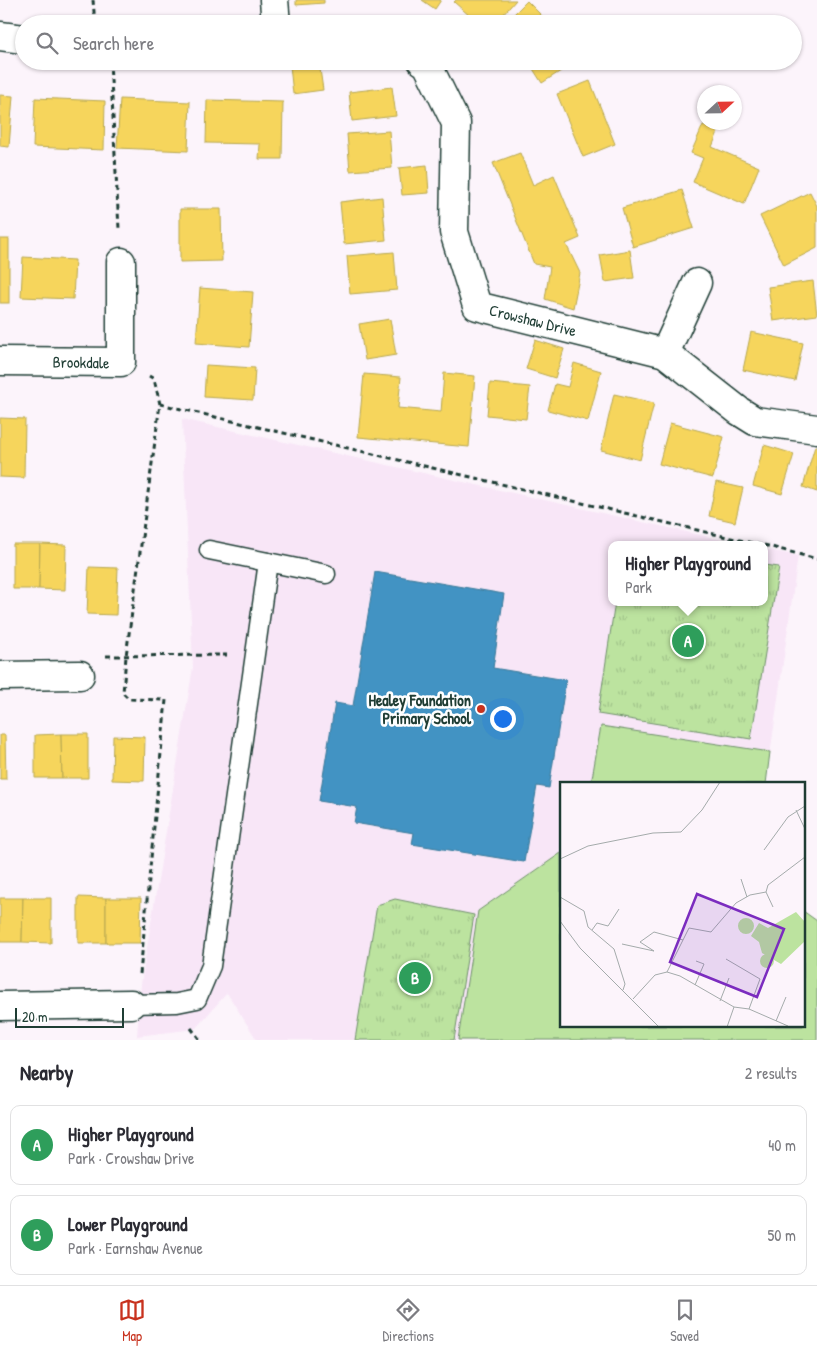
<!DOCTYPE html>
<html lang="en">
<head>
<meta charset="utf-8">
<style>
  :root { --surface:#fff; --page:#f2f2f3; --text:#2b2b33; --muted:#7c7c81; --line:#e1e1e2; --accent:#c8321e }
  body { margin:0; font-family:"Patrick Hand",sans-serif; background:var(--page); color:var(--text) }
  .compass { position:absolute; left:697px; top:85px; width:45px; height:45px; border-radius:50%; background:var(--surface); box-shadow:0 1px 4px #0004; rotate:68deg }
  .scale { position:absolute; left:15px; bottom:12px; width:109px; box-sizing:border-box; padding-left:5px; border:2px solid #1f3d34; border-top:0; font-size:14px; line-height:18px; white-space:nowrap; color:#1f3d34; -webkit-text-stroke:4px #fff; paint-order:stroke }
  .you { position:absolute; left:502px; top:718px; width:18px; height:18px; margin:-12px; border:4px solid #fff; border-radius:50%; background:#1a73e8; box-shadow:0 0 0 8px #1a73e833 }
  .badge { display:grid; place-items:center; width:32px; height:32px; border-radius:50%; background:var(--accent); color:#fff; font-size:16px; font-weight:700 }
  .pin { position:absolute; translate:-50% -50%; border:2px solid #fff; box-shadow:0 1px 5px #0006 }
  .popup { position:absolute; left:608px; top:541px; width:160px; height:65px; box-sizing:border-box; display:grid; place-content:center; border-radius:10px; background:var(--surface); filter:drop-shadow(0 1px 4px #0005); font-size:16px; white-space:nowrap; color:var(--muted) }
  .popup b { font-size:19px; color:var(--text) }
  .popup::after { content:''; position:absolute; left:50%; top:100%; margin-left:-10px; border:10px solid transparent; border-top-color:var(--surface) }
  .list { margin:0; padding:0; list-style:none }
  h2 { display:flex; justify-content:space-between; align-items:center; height:65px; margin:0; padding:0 20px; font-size:21px }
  h2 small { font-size:16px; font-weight:400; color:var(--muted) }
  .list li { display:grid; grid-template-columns:32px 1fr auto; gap:15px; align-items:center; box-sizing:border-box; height:80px; margin:0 10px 10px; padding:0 10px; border:1px solid var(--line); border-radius:10px }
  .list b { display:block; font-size:19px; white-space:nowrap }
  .list p { margin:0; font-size:16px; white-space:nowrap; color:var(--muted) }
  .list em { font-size:16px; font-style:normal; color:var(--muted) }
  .icon { flex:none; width:28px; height:28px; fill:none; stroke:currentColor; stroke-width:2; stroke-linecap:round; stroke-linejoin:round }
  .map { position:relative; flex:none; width:817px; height:1040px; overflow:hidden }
  .search { position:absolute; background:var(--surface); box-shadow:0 1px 4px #0004; left:15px; right:15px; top:15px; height:55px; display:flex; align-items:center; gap:12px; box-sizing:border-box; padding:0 18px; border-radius:28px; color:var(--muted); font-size:19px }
  .sheet { height:245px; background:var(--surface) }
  nav { display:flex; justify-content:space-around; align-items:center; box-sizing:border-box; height:70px; border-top:1px solid var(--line); background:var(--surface); font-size:14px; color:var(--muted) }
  nav a { display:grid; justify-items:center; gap:2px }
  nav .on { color:var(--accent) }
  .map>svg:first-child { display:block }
</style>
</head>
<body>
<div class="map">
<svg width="817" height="1040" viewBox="0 0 817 1040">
  <defs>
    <pattern id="grass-tufts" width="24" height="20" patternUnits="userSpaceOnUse" patternTransform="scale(1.25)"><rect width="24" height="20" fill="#bce39f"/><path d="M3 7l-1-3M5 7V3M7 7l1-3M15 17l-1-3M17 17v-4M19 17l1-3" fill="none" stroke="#a1c48a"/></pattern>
  </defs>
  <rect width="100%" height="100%" fill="#fcf4fb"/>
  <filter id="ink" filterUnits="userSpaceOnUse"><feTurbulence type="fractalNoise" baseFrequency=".02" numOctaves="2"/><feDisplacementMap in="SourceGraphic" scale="10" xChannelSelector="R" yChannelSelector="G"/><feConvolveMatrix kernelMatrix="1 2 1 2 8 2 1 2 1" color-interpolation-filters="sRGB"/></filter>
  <g filter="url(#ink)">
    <path fill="#f8e6f7" d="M182 419 745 545H612V602H764V549L798 556 766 784H561V1026H803V911L817 921V1040H257L227 993 195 1029 137 1036 141 984 193 667Z"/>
    <g fill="url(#grass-tufts)" stroke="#6e906a">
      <path d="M764 565 779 567 751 739 598 714 615 602H764Z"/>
      <path d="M395 899 474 915 454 1040H355L377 905Z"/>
    </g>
    <g fill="#bce39f" stroke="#6e906a">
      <path d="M601 726 770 752 766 784H591Z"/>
      <path d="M561 853V1026H803V911L817 921V1040H458L478 911Z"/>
    </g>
    <g fill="#f6d55c" stroke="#b6a750">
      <path d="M296 0H324V3L296 5Z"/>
      <path d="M422 0H441L435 9Z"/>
      <path d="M456 0H516L495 24H479L454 2Z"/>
      <path d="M527 1 544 18 538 24 505 23Z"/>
      <path d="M528 61H575V62L542 83Z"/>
      <path d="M319 62 323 90 293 94 290 66Z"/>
      <path d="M590 81 615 144 583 157 557 94Z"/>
      <path d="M392 87 396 116 352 121 349 92Z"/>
      <path d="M0 95 13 96 9 147 0 146Z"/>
      <path d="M35 98 105 101 104 150 33 147Z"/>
      <path d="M120 99 190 102 188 151 117 148Z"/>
      <path d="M207 100 283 102 282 159H259L260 144 206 143Z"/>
      <path d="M703 125 718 132 712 147 759 167 744 204 693 182 703 158 691 153Z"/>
      <path d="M389 131 392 168 350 171 347 134Z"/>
      <path d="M520 153 533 185 554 175 580 238 566 244 580 273 573 308 545 299 550 267 534 264 493 163Z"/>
      <path d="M427 165 429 193 402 195 399 168Z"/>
      <path d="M682 190 694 228 633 247 622 208Z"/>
      <path d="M810 192 817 206V248L784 265 760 216Z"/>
      <path d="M382 197 386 240 344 244 340 202Z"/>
      <path d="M180 209H221L222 261 180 262Z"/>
      <rect x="0" y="239" width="9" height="64"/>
      <path d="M630 250 634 278 605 282 600 255Z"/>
      <path d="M394 252 397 290 350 294 347 256Z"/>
      <path d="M23 257 75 260 73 299 21 297Z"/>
      <path d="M813 281 817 315 773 321 768 287Z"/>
      <path d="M200 288 253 292 249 347 196 343Z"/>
      <path d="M390 319 396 355 365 360 359 324Z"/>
      <path d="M751 332 803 343 795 381 743 370Z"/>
      <path d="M535 340 564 349 555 378 526 369Z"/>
      <path d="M574 363 601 371 588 421 548 410 555 384 568 387Z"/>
      <path d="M206 365 255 368 253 400 204 397Z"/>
      <path d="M444 373 475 376 469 447 358 437 364 374 401 377 398 408 441 412Z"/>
      <path d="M490 383 530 387 526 419 487 415Z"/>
      <path d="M614 394 654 403 640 460 601 450Z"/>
      <path d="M0 418 25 419 24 478 0 477Z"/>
      <path d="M670 423 724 437 713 478 659 464Z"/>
      <path d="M764 445 794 454 782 494 753 486Z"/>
      <path d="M815 446H817V492L803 487Z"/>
      <path d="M716 482 743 488 735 522 709 516Z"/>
      <path d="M13 544H40L39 589H13Z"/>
      <path d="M40 544 66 545 65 590 39 589Z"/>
      <path d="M89 567 118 568 116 615 87 614Z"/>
      <path d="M61 734 62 778H35V735Z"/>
      <path d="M61 734H88V778H62Z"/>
      <path d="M0 735H5L6 779H0Z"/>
      <path d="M113 736 145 737 144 781 112 780Z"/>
      <path d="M78 897 106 898V943H78Z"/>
      <path d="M0 898H23L22 942H0Z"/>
      <path d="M23 898H51V943L22 942Z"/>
      <path d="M106 898H141L140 943H106Z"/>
    </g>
    <path fill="#4393c3" stroke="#387998" d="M375 572 504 594 493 668 566 680 549 788 537 786 524 862 412 844 414 833 354 823 357 807 319 801 335 703 353 706Z"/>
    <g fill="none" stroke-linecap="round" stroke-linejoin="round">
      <defs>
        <g id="lane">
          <path d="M209 550 326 574"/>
          <path d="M131 1004 177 1003 197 999 211 966 268 562"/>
        </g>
        <g id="street">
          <path d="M274 0 276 24"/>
          <path d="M0 36 24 39"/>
          <path d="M422 61 427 64 456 123 454 232 477 306 665 353 739 411 755 421 817 429"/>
          <path d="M665 353 697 283"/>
          <path d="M0 361 121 362V262"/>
          <path d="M0 676 80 675"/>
          <path d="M0 1006 131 1004"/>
        </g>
      </defs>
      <use href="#lane" stroke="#1f3d34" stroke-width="21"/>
      <use href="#street" stroke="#1f3d34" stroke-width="31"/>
      <g stroke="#1f3d34" stroke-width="3" stroke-dasharray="5 4" stroke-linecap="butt">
        <path d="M93 0 95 24"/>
        <path d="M110 61 119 229"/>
        <path d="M149 376 154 379 160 404"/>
        <path d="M764 545 817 559"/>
        <path d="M106 656 227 655"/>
        <path d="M140 974 166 700 129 699 123 693 126 656 160 404 761 545"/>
        <path d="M191 1028 200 1040"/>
      </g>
      <use href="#lane" stroke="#fff" stroke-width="18"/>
      <use href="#street" stroke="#fff" stroke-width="28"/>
    </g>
  </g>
  <circle fill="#c8321e" stroke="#fff" stroke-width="2" cx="481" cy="709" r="5"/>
  <g text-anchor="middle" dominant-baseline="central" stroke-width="5" stroke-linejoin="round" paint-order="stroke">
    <g font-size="16" fill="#1f3d34" stroke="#fff">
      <text transform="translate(533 320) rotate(14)">Crowshaw Drive</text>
      <text transform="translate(81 362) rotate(1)">Brookdale</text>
    </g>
    <g font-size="16" font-weight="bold" fill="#1f3d34" stroke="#fff" text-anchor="end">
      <text x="471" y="700">Healey Foundation<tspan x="471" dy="18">Primary School</tspan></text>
    </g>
  </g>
  <g transform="translate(560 782)">
    <rect width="245" height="245" fill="#fcf4fb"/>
    <path d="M178 144a8 8 0 1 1 16 0a8 8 0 1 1-16 0ZM200 179a7 7 0 1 1 14 0a7 7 0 1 1-14 0Z" fill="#bce39f"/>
    <path d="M236 130 245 140V159L221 182 202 171 199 160 191 154 199 141 208 146Z" fill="#bce39f"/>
    <path fill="none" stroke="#a4abab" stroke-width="1" d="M236 28 245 47M204 68 228 35 245 24M0 77 28 64 93 51 121 50 142 28 160 0M181 97 187 115M0 115 24 129 28 145 54 167 65 202 63 208M213 125 206 110 208 103 245 75M0 139 20 166 99 245M32 148 37 141 48 144 59 127M62 162 94 169 80 160 94 150 123 158M166 177 200 197 189 227M107 190 120 194 174 225 189 227 228 244M135 203 144 182 136 179M73 217 95 193 107 190 129 146 151 150 176 121 190 113 206 110M160 219 169 196M216 239 226 215M167 245 174 225"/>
    <path fill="#7b2cbf" fill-opacity="0.15" stroke="#7b2cbf" stroke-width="2.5" d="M137 112 224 147 197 215 110 180Z"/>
    <rect width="245" height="245" fill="none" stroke="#1f3d34" stroke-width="2.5"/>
  </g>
</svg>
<svg class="compass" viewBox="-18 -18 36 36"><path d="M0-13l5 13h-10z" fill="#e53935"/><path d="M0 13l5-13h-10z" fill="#7c7c81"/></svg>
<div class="scale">20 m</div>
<div class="you"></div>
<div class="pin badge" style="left:688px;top:641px;background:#2e9e5b">A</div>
<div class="popup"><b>Higher Playground</b>Park</div>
<div class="pin badge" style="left:415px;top:978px;background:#2e9e5b">B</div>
<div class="search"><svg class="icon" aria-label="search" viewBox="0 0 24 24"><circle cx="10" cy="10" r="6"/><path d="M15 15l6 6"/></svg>Search here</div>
</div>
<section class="sheet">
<h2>Nearby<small>2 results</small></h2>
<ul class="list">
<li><span class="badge" style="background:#2e9e5b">A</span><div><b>Higher Playground</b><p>Park · Crowshaw Drive</p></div><em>40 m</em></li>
<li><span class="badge" style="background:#2e9e5b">B</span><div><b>Lower Playground</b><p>Park · Earnshaw Avenue</p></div><em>50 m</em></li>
</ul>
</section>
<nav>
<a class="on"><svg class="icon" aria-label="map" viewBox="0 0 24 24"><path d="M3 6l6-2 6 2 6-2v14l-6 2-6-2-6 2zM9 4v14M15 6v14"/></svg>Map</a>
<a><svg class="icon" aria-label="directions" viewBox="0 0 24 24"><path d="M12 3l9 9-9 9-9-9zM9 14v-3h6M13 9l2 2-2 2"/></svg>Directions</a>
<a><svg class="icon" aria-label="saved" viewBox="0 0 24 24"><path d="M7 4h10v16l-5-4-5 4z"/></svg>Saved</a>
</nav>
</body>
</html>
